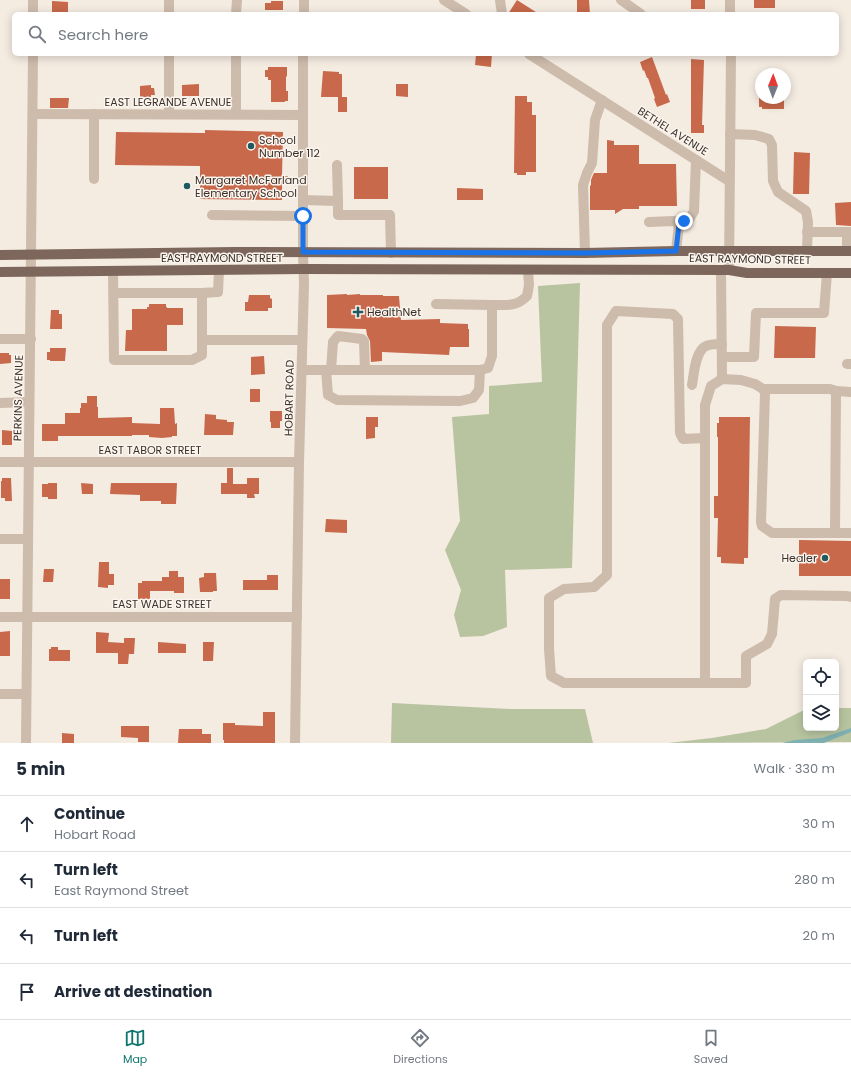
<!DOCTYPE html>
<html lang="en">
<head>
<meta charset="utf-8">
<style>
  :root { --surface:#fff; --page:#f6f6f7; --text:#1f2937; --muted:#747a83; --line:#e0e1e3; --accent:#0f766e }
  body { margin:0; font-family:Poppins,sans-serif; background:var(--page); color:var(--text) }
  .controls { position:absolute; right:12px; bottom:12px; display:grid; overflow:hidden; border-radius:6px; box-shadow:0 2px 10px #0003 }
  .controls button { width:36px; height:36px; display:grid; place-items:center; padding:0; border:0; border-bottom:1px solid var(--line); background:var(--surface); color:var(--text); font:20px sans-serif }
  .compass { position:absolute; left:755px; top:68px; width:36px; height:36px; border-radius:50%; background:var(--surface); box-shadow:0 2px 10px #0003; rotate:1deg }
  .stop { position:absolute; width:12px; height:12px; margin:-9px; border:3px solid #1a73e8; border-radius:50%; background:#fff }
  .stop.end { background:#1a73e8; border-color:#fff; box-shadow:0 1px 4px #0008 }
  .list { margin:0; padding:0; list-style:none }
  h2 { display:flex; justify-content:space-between; align-items:center; height:52px; margin:0; padding:0 16px; font-size:17px }
  h2 small { font-size:13px; font-weight:400; color:var(--muted) }
  .list li { display:grid; grid-template-columns:26px 1fr auto; gap:12px; align-items:center; box-sizing:border-box; height:56px; padding:0 16px; border-top:1px solid var(--line) }
  .list b { display:block; font-size:15px; white-space:nowrap }
  .list p { margin:0; font-size:13px; white-space:nowrap; color:var(--muted) }
  .list em { font-size:13px; font-style:normal; color:var(--muted) }
  .icon { flex:none; width:22px; height:22px; fill:none; stroke:currentColor; stroke-width:2; stroke-linecap:round; stroke-linejoin:round }
  .map { position:relative; flex:none; width:851px; height:743px; overflow:hidden }
  .search { position:absolute; background:var(--surface); box-shadow:0 2px 10px #0003; left:12px; right:12px; top:12px; height:44px; display:flex; align-items:center; gap:10px; box-sizing:border-box; padding:0 14px; border-radius:6px; color:var(--muted); font-size:15px }
  .sheet { height:276px; background:var(--surface) }
  nav { display:flex; justify-content:space-around; align-items:center; box-sizing:border-box; height:56px; border-top:1px solid var(--line); background:var(--surface); font-size:11px; color:var(--muted) }
  nav a { display:grid; justify-items:center; gap:2px }
  nav .on { color:var(--accent) }
  .map>svg:first-child { display:block }
</style>
</head>
<body>
<div class="map">
<svg width="851" height="743" viewBox="0 0 851 743">
  <rect width="100%" height="100%" fill="#f4ebe1"/>
  <g fill="#b8c4a0">
    <path d="M580 283 572 568 505 570 507 627 483 636 460 637 454 615 461 590 445 550 460 521 452 417 489 414V386L542 382 538 286Z"/>
    <path d="M392 703 510 709H585L593 743H391Z"/>
    <path d="M836 708H851V742L668 743 712 738 766 729 806 709V728H836Z"/>
  </g>
  <path fill="#7fb0b2" d="M851 728V732L824 743H782L795 740 822 738Z"/>
  <g fill="#c8694b">
    <path d="M517 0 539 14H508Z"/>
    <path d="M577 0H589L590 14H577Z"/>
    <rect x="691" y="0" width="14" height="9"/>
    <rect x="754" y="0" width="21" height="8"/>
    <path d="M52 1 68 2V12H52Z"/>
    <path d="M271 1H283V10H265V3H271Z"/>
    <path d="M483 54H492L491 67 475 65 476 55 483 56Z"/>
    <path d="M652 57 666 95 667 94 670 102 657 107 654 99 655 98 648 78H647L644 70 643 71 640 62Z"/>
    <path d="M691 59 704 60 702 125H704V133H691Z"/>
    <path d="M268 67H287V76L286 77V91H288V101H285V102H271V80H268V77H265V70H268Z"/>
    <path d="M323 71 339 72V74H342V97H321Z"/>
    <path d="M199 84V96H182V85Z"/>
    <path d="M396 84H408V97L396 96Z"/>
    <path d="M151 85V88H154L155 95H151V97H140V86Z"/>
    <path d="M515 96H527V102H532V115H536V172H526V175H517V173H514Z"/>
    <rect x="338" y="97" width="9" height="15"/>
    <path d="M50 98H69L68 108H50Z"/>
    <path d="M759 98H784V109H762V107H759Z"/>
    <path d="M205 130 283 132 282 176H288V184H282V200L200 199V166L115 165 116 132 205 133Z"/>
    <path d="M607 140 614 141V145H639V164H676L677 206H639V209H623L615 214V210H590V186L591 185V180L593 175 594 173H607Z"/>
    <path d="M794 152 810 153 809 194H793Z"/>
    <rect x="354" y="167" width="34" height="32"/>
    <path d="M457 188 483 189V200H457Z"/>
    <path d="M851 202V226L836 225 835 203Z"/>
    <path d="M347 294V295L360 294V295H383V296H399L401 320 440 319V323L468 324V329H469V347H450L449 355 382 352V361L371 362 370 341 367 335 366 329 327 328V295Z"/>
    <path d="M249 295H270V298L272 299V308H268V311H245V302H248Z"/>
    <path d="M149 304H166V307H167V308H183V325H167V351H125L126 330H132V309H147V307H149Z"/>
    <path d="M51 310H59V314H62V329H50Z"/>
    <path d="M775 326 816 327 815 358H774Z"/>
    <path d="M50 348H66L65 361H50V360H47V352H50Z"/>
    <path d="M0 353H9V355H11V363L0 364Z"/>
    <path d="M264 356 265 374 251 375V357Z"/>
    <rect x="250" y="389" width="10" height="13"/>
    <path d="M87 396H97V407H98V418L132 417V423L160 424V408H174L175 424 177 423V436H172V437L162 438 149 437V435H132V436H58V441H42V424H65V413H80V408H81V403H87Z"/>
    <path d="M270 411H282V421H280V428H271V422H270Z"/>
    <path d="M205 414 216 415V419L227 420V422H234L233 435H204Z"/>
    <path d="M366 417H378V427H375V438L366 439Z"/>
    <path d="M719 417H750L748 558H744V564L721 563V557H717L718 518H714V496H718V437H717V423H719Z"/>
    <path d="M2 430 12 431V445H2Z"/>
    <path d="M227 468H233V484H247V478H259V494H254L255 498H247V494H221V483H227Z"/>
    <path d="M2 478H11L12 501H5V498H1V481H2Z"/>
    <path d="M48 483H57V499H48V497H42V484H48Z"/>
    <path d="M81 483 93 484V494H82Z"/>
    <path d="M111 483H177L176 504H161V501H140V495L110 494Z"/>
    <path d="M326 519 347 520V533L325 532Z"/>
    <path d="M799 540 851 541V576H799Z"/>
    <path d="M99 562H109V574H114V585H108V588L98 587Z"/>
    <path d="M44 569H54L53 582H43Z"/>
    <path d="M169 571H178V577H184V593H174V591H150V599H138V583H142V581H162V577H169Z"/>
    <path d="M204 573H216L217 591H213V592H200L199 578 204 577Z"/>
    <path d="M267 575H278V590H243V580H267Z"/>
    <rect x="0" y="579" width="10" height="20"/>
    <path d="M10 631V656H0V632Z"/>
    <path d="M96 632 109 633 108 642 124 643V638H135L134 654H129L128 664H118V653H96Z"/>
    <path d="M158 642 186 644V653H158Z"/>
    <path d="M203 642H214L213 661H203Z"/>
    <path d="M51 647H58V650H70V661H49V649H51Z"/>
    <path d="M263 712H275V743H224V740H223V723H235V725L263 726Z"/>
    <path d="M121 726H149V742H138V738L121 737Z"/>
    <path d="M179 729H202V734H211V743H178Z"/>
    <path d="M62 733 74 734V743H62Z"/>
  </g>
  <g fill="none" stroke-linecap="round" stroke-linejoin="round">
    <g stroke="#cdbbac" stroke-width="10">
      <path d="M444 0 466 14"/>
      <path d="M500 0 502 14"/>
      <path d="M621 0 641 14"/>
      <path d="M730 0V14"/>
      <path d="M33 14V0"/>
      <path d="M169 14V0"/>
      <path d="M236 14 237 0"/>
      <path d="M304 14V0"/>
      <path d="M529 54 729 181"/>
      <path d="M33 114 303 115"/>
      <path d="M169 114V54"/>
      <path d="M236 114V54"/>
      <path d="M730 134 755 135 769 139 772 145 773 181 778 192 806 211 808 222 807 251"/>
      <path d="M337 165 338 201"/>
      <path d="M94 179V114"/>
      <path d="M303 200 338 201V215H390L391 253"/>
      <path d="M212 215 303 216"/>
      <path d="M649 222 674 221 679 224"/>
      <path d="M807 232H847"/>
      <path d="M676 251 679 224 690 218 694 211 696 160"/>
      <path d="M847 251V232H851"/>
      <path d="M585 253 583 185 587 173 592 163 595 120 602 100"/>
      <path d="M721 270 722 379"/>
      <path d="M729 270 731 54"/>
      <path d="M113 271 114 360H192L202 355V293H114"/>
      <path d="M202 293 218 292 219 270"/>
      <path d="M436 304 492 305"/>
      <path d="M0 339H31"/>
      <path d="M202 340H302"/>
      <path d="M722 357H754L756 313H824L827 273"/>
      <path d="M847 364H851"/>
      <path d="M302 370H480L488 368 492 356V305C507 305 516 307 527 296L529 285 528 270"/>
      <path d="M326 370 328 395 337 400 460 401 473 398 479 390 480 370"/>
      <path d="M331 370 333 342 338 336 362 339 364 341 365 370"/>
      <path d="M692 385C694 374 695 351 706 346 710 344 717 344 722 344"/>
      <path d="M763 389H830L836 391 835 533"/>
      <path d="M836 391 851 392"/>
      <path d="M0 403 29 402"/>
      <path d="M705 438 683 439 680 433 678 319 673 314 616 311 607 325V575L594 587 564 589 549 598V649L551 676 564 683H746V656L767 644 772 634 775 599 781 595 847 596 851 597"/>
      <path d="M0 462H299"/>
      <path d="M0 539H28"/>
      <path d="M0 617H297"/>
      <path d="M705 683V405L711 386 722 379 741 380 755 384 763 389 765 393 761 522 762 526 772 533H851"/>
      <path d="M0 694H26"/>
      <path d="M26 743 33 54"/>
      <path d="M295 743 299 462 304 284 303 253V54"/>
    </g>
    <g stroke="#7d675c" stroke-width="10">
      <path d="M0 255 235 252 585 253 676 251H851"/>
      <path d="M0 272 303 269 729 270 747 273H851"/>
    </g>
  </g>
  <g fill="none" stroke-linecap="round" stroke-linejoin="round">
    <path stroke="#1a73e8" stroke-width="5" d="M303 216V252L585 253 676 251 679 224 684 221"/>
  </g>
  <g fill="#1f5a5e" stroke="#fbf5ee" stroke-width="1.5">
    <circle cx="251" cy="146" r="4"/>
    <circle cx="187" cy="186" r="4"/>
    <path d="M356 306h4v4h4v4h-4v4h-4v-4h-4v-4h4z"/>
    <circle cx="825" cy="558" r="4"/>
  </g>
  <g text-anchor="middle" dominant-baseline="central" stroke-width="3" stroke-linejoin="round" paint-order="stroke">
    <g font-size="11" fill="#3b302b" stroke="#fbf5ee">
      <text x="168" y="102">EAST LEGRANDE AVENUE</text>
      <text transform="translate(673 131) rotate(32)">BETHEL AVENUE</text>
      <text x="222" y="258">EAST RAYMOND STREET</text>
      <text transform="translate(750 259) rotate(1)">EAST RAYMOND STREET</text>
      <text transform="translate(18 398) rotate(-89)">PERKINS AVENUE</text>
      <text transform="translate(289 398) rotate(-89)">HOBART ROAD</text>
      <text x="150" y="450">EAST TABOR STREET</text>
      <text x="162" y="604">EAST WADE STREET</text>
    </g>
    <g font-size="11" fill="#3b302b" stroke="#fbf5ee" text-anchor="start">
      <text x="259" y="140">School<tspan x="259" dy="13">Number 112</tspan></text>
      <text x="195" y="180">Margaret McFarland<tspan x="195" dy="13">Elementary School</tspan></text>
      <text x="367" y="312">HealthNet</text>
      <text x="817" y="558" text-anchor="end">Healer</text>
    </g>
  </g>
</svg>
<div class="controls">
<button><svg class="icon" aria-label="locate" viewBox="0 0 24 24"><circle cx="12" cy="12" r="6"/><path d="M12 2v4M12 18v4M2 12h4M18 12h4"/></svg></button>
<button><svg class="icon" aria-label="layers" viewBox="0 0 24 24"><path d="M12 4l9 5-9 5-9-5zM3 14l9 5 9-5"/></svg></button>
</div>
<svg class="compass" viewBox="-18 -18 36 36"><path d="M0-13l5 13h-10z" fill="#e53935"/><path d="M0 13l5-13h-10z" fill="#747a83"/></svg>
<div class="stop" style="left:303px;top:216px"></div>
<div class="stop end" style="left:684px;top:221px"></div>
<div class="search"><svg class="icon" aria-label="search" viewBox="0 0 24 24"><circle cx="10" cy="10" r="6"/><path d="M15 15l6 6"/></svg>Search here</div>
</div>
<section class="sheet">
<h2>5 min<small>Walk · 330 m</small></h2>
<ul class="list">
<li><svg class="icon" aria-label="ahead" viewBox="0 0 24 24"><path d="M12 20V5M6 11l6-6 6 6"/></svg><div><b>Continue</b><p>Hobart Road</p></div><em>30 m</em></li>
<li><svg class="icon" aria-label="left" viewBox="0 0 24 24"><path d="M17 20v-9H6M10 6l-5 5 5 5"/></svg><div><b>Turn left</b><p>East Raymond Street</p></div><em>280 m</em></li>
<li><svg class="icon" aria-label="left" viewBox="0 0 24 24"><path d="M17 20v-9H6M10 6l-5 5 5 5"/></svg><div><b>Turn left</b></div><em>20 m</em></li>
<li><svg class="icon" aria-label="arrive" viewBox="0 0 24 24"><path d="M6 21V4h12l-3 4 3 4H6"/></svg><div><b>Arrive at destination</b></div></li>
</ul>
</section>
<nav>
<a class="on"><svg class="icon" aria-label="map" viewBox="0 0 24 24"><path d="M3 6l6-2 6 2 6-2v14l-6 2-6-2-6 2zM9 4v14M15 6v14"/></svg>Map</a>
<a><svg class="icon" aria-label="directions" viewBox="0 0 24 24"><path d="M12 3l9 9-9 9-9-9zM9 14v-3h6M13 9l2 2-2 2"/></svg>Directions</a>
<a><svg class="icon" aria-label="saved" viewBox="0 0 24 24"><path d="M7 4h10v16l-5-4-5 4z"/></svg>Saved</a>
</nav>
</body>
</html>
